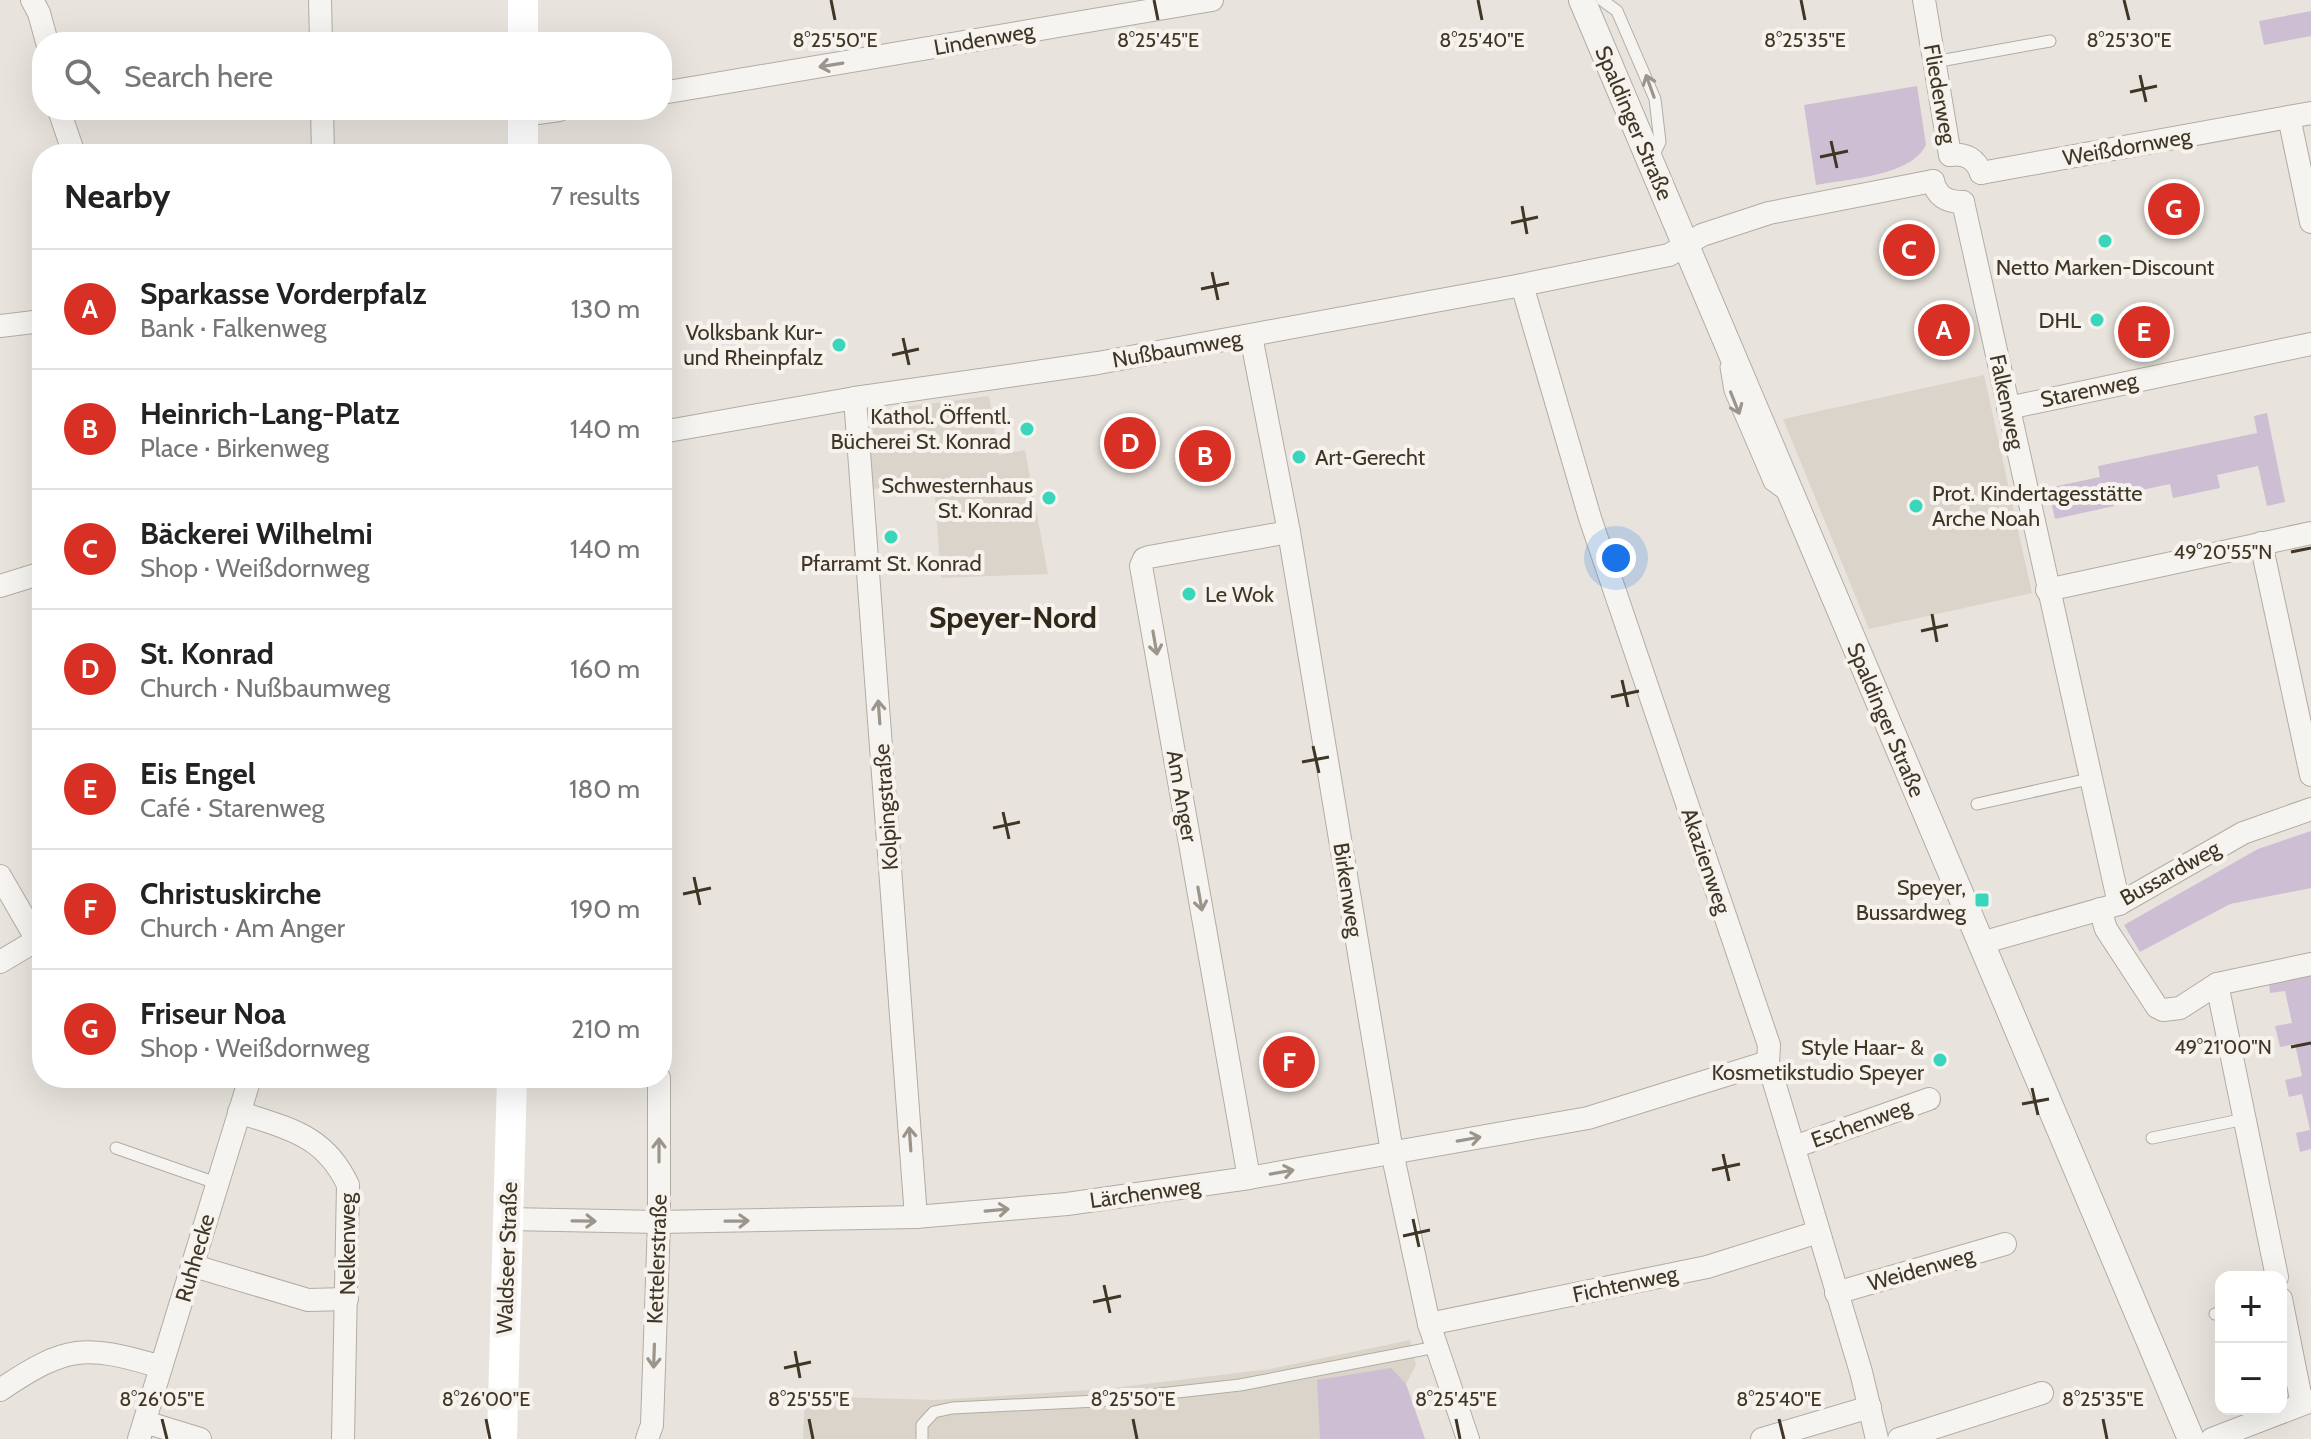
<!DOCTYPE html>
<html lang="en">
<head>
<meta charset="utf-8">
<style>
  :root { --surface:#fff; --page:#f2f2f2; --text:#222; --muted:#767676; --line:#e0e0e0; --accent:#d93025 }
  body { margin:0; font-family:Cabin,sans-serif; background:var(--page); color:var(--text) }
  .controls { position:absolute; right:24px; bottom:24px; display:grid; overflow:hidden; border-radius:16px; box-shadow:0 8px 32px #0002 }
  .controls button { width:72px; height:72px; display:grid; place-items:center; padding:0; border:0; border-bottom:2px solid var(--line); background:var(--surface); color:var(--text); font:40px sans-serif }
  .you { position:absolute; left:1616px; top:558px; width:28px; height:28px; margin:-20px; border:6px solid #fff; border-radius:50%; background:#1a73e8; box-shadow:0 0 0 12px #1a73e833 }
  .badge { display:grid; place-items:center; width:52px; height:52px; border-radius:50%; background:var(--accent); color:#fff; font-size:26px; font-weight:700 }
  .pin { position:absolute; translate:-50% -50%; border:4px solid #fff; box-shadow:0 2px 8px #0006 }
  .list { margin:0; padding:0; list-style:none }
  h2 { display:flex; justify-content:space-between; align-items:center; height:104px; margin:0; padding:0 32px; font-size:34px }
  h2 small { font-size:26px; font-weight:400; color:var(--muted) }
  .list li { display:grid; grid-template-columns:52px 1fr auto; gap:24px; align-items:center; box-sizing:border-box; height:120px; padding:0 32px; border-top:2px solid var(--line) }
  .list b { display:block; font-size:30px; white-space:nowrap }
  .list p { margin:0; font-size:26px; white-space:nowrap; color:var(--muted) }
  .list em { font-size:26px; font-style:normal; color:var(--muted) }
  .icon { flex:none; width:44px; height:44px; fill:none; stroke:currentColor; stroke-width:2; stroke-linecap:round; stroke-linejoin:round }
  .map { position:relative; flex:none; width:2311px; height:1439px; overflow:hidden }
  .search { position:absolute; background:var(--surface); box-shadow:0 8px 32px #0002; left:32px; top:32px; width:640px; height:88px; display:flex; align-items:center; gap:20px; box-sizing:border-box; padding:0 28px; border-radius:32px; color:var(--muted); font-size:30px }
  .panel { position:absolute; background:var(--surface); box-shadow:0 8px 32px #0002; left:32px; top:144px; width:640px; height:944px; border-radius:32px }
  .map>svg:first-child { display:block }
</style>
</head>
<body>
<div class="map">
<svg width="2311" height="1439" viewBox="0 0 2311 1439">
  <rect width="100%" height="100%" fill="#e8e4dd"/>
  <g fill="#dad4cb">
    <path d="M1984 375 2032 593 1869 629 1783 419Z"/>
    <path d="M989 396 999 455 1025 450 1048 574 941 578 934 484 871 489 868 421 879 410Z"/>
    <path d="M1410 1340 1416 1365 1406 1384 1425 1439H803L805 1396 936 1400 1104 1389 1270 1369Z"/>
  </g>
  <g fill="#cdbed3">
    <path d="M2311 11V36L2264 45 2259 21Z"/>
    <path d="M1917 86 1926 145C1911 176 1848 179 1816 185L1804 105Z"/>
    <path d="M2267 413 2285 502 2267 506 2258 466 2217 475 2220 488 2173 498 2170 484 2113 496 2114 506 2055 519 2048 488 2100 477 2098 466 2257 433 2254 416Z"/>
    <path d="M2311 831V888L2230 904 2140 952 2124 925 2258 849Z"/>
    <path d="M2311 975V1149L2300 1152 2296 1133 2310 1130 2302 1094 2289 1097 2285 1080 2302 1076 2295 1044 2280 1047 2275 1026 2292 1023 2285 991 2270 993 2269 984Z"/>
    <path d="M1391 1368 1406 1384 1425 1439H1320L1317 1380Z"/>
  </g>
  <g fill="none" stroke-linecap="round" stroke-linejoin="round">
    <defs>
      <g id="service">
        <path d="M1602 0 1617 11 1655 99 1660 142 1651 160"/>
        <path d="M1934 62 2050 41"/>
        <path d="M1726 367 1730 391 1770 484 1784 494"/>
        <path d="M1977 804 2089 779"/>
        <path d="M2152 1138 2245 1119"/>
        <path d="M116 1148 216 1183"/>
        <path d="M2215 1314 2221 1313"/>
        <path d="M922 1439V1425L934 1412 952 1408 1097 1401 1240 1385 1436 1347"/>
      </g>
      <g id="minor">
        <path d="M32 0 39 13 47 42"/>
        <path d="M320 0 321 42"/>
        <path d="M1924 0 1950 155"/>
        <path d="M662 93 1212 0"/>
        <path d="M59 110 74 154"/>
        <path d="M322 110 323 154"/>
        <path d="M523 115 559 110"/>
        <path d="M2289 117 2311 222"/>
        <path d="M1950 155C1966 153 1976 159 1981 173"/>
        <path d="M1981 173 2311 113"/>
        <path d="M1933 181C1937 197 1947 202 1963 202"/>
        <path d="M1963 202 2119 904"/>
        <path d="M1522 285 1590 518 1769 1045 1768 1062 1861 1372 1877 1439"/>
        <path d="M0 326 42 321"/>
        <path d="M1251 336 1289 532 1392 1152 1429 1324 1468 1439"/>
        <path d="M855 398 916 1217"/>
        <path d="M2008 408 2311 344"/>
        <path d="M662 432 855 398 1098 363 1522 285 1669 255 1702 235 1769 213 1933 181"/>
        <path d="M2261 543 2311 775"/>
        <path d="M0 586 42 573"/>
        <path d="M2047 590 2311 533"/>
        <path d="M0 876 37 940"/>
        <path d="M2100 909 2106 929 2157 1007 2163 1010 2180 1008 2217 984 2311 964"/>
        <path d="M1981 943 2119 904 2243 833 2311 809"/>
        <path d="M0 962 42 937"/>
        <path d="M2217 984 2277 1277"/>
        <path d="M239 1112C288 1129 324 1134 348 1185L343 1439"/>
        <path d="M1794 1147 1929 1099"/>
        <path d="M1249 1178 1141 566 1144 559 1149 557 1289 532"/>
        <path d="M508 1219 659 1222 916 1217 1067 1204 1249 1178 1588 1118 1768 1062"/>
        <path d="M194 1266 308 1300 347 1299"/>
        <path d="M1836 1293 2005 1244"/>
        <path d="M2281 1299 2302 1404"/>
        <path d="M1429 1324 1707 1267 1818 1232"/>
        <path d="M0 1390C67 1345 84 1344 161 1367"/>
        <path d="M145 1422 200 1439"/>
        <path d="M139 1439 250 1078"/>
        <path d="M647 1439 652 1425 659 1222V1078"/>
        <path d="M1762 1439 1870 1407"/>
        <path d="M1899 1439 2042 1393"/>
        <path d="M2212 1439 2311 1401"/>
      </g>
      <path id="tertiary" d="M1582 0 2191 1439"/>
    </defs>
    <use href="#service" stroke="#b2aca2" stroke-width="13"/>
    <use href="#minor" stroke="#b2aca2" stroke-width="24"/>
    <use href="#tertiary" stroke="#b2aca2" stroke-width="28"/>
    <use href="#service" stroke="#f6f4f0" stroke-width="11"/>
    <use href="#minor" stroke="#f6f4f0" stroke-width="22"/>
    <use href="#tertiary" stroke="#f6f4f0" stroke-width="26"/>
    <g stroke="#fff" stroke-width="30">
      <path d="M523 0V42"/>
      <path d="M523 154V110"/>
      <path d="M502 1439 512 1078"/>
    </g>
  </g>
  <defs><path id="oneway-shaft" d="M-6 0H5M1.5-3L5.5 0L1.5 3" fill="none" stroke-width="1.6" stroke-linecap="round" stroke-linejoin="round" transform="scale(2)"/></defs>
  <g stroke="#9b958b">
    <use href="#oneway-shaft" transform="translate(831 65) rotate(171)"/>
    <use href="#oneway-shaft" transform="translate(1650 86) rotate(-110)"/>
    <use href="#oneway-shaft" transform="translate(1735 403) rotate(68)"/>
    <use href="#oneway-shaft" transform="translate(1155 643) rotate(80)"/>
    <use href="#oneway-shaft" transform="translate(879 712) rotate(-94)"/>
    <use href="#oneway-shaft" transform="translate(1200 899) rotate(80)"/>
    <use href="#oneway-shaft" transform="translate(910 1139) rotate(-94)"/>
    <use href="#oneway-shaft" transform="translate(1469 1139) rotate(-10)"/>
    <use href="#oneway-shaft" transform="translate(659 1150) rotate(-90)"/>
    <use href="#oneway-shaft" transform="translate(1282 1172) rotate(-10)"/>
    <use href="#oneway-shaft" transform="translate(997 1210) rotate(-5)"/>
    <use href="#oneway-shaft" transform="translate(584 1221) rotate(1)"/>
    <use href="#oneway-shaft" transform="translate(737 1221) rotate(-1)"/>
    <use href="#oneway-shaft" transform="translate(654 1356) rotate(92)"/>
  </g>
  <path fill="none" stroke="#403626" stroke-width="3" d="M831 0 835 20M1154 0 1158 20M1478 0 1482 20M1801 0 1805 20M2124 0 2129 20M2140 75 2146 102M2130 92 2157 86M1831 141 1837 168M1820 157 1848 151M1522 206 1527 234M1511 223 1538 217M1212 272 1218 300M1201 289 1229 283M903 338 909 365M892 355 919 349M2291 552 2311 548M1932 614 1937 642M1921 631 1948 625M1622 680 1628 707M1611 697 1639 691M1313 746 1319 773M1302 762 1329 757M1003 812 1009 839M993 828 1020 822M694 877 700 905M683 894 711 888M2291 1047 2311 1043M2032 1088 2038 1115M2022 1104 2049 1099M1723 1154 1729 1181M1712 1170 1740 1164M1413 1219 1419 1247M1403 1236 1430 1230M1104 1285 1110 1313M1093 1302 1121 1296M795 1351 800 1378M784 1368 811 1362M162 1419 167 1439M486 1419 490 1439M809 1419 813 1439M1133 1419 1137 1439M1456 1419 1460 1439M1779 1419 1784 1439M2103 1419 2107 1439"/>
  <g fill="#39d6bc" stroke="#f6f2ed" stroke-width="3">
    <circle cx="2105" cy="241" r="8"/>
    <circle cx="2097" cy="320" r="8"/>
    <circle cx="839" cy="345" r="8"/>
    <circle cx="1027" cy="429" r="8"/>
    <circle cx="1299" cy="457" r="8"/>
    <circle cx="1049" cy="498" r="8"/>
    <circle cx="1916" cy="506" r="8"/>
    <circle cx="891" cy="537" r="8"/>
    <circle cx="1189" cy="594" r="8"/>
    <rect x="1974" y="892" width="16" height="16" rx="4"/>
    <circle cx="1940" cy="1060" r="8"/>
  </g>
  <g text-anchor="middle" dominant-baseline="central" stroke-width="8" stroke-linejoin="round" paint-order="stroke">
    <g font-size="22" fill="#403626" stroke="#f6f2ed">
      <text transform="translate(984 39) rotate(-10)">Lindenweg</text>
      <text transform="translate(1940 94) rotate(80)">Fliederweg</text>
      <text transform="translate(1634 123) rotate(67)">Spaldinger Straße</text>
      <text transform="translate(2127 147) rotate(-10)">Weißdornweg</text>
      <text transform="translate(1177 349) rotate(-10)">Nußbaumweg</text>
      <text transform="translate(2089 390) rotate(-12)">Starenweg</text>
      <text transform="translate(2007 402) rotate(78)">Falkenweg</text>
      <text transform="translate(1886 720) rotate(67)">Spaldinger Straße</text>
      <text transform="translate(1182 796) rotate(80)">Am Anger</text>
      <text transform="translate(886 807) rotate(-94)">Kolpingstraße</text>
      <text transform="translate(1706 861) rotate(71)">Akazienweg</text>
      <text transform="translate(2170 873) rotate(-29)">Bussardweg</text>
      <text transform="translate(1348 890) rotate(81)">Birkenweg</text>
      <text transform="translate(1861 1123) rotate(-20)">Eschenweg</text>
      <text transform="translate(1145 1193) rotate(-8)">Lärchenweg</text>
      <text transform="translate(347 1244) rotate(-90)">Nelkenweg</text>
      <text transform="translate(195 1258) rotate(-74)">Ruhhecke</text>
      <text transform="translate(507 1258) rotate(-88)">Waldseer Straße</text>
      <text transform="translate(657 1259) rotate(-88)">Kettelerstraße</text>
      <text transform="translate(1921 1269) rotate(-16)">Weidenweg</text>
      <text transform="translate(1625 1284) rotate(-12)">Fichtenweg</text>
    </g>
    <g font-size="22" fill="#403626" stroke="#f6f2ed" text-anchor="end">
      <text x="2105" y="267" text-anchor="middle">Netto Marken-Discount</text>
      <text x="2081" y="320">DHL</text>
      <text x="823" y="332">Volksbank Kur-<tspan x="823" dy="25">und Rheinpfalz</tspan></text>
      <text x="1011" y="416">Kathol. Öffentl.<tspan x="1011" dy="25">Bücherei St. Konrad</tspan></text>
      <text x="1315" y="457" text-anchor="start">Art-Gerecht</text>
      <text x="1033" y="485">Schwesternhaus<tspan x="1033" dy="25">St. Konrad</tspan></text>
      <text x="1932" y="493" text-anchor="start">Prot. Kindertagesstätte<tspan x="1932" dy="25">Arche Noah</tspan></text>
      <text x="891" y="563" text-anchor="middle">Pfarramt St. Konrad</text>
      <text x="1205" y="594" text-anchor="start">Le Wok</text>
      <text x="1966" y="887">Speyer,<tspan x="1966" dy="25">Bussardweg</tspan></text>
      <text x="1924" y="1047">Style Haar- &amp;<tspan x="1924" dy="25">Kosmetikstudio Speyer</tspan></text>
    </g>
    <g font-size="30" font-weight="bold" fill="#302818" stroke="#f6f2ed">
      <text x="1013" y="617">Speyer-Nord</text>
    </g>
  </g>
  <g font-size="20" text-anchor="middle" fill="#403626" stroke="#f6f2ed" stroke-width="8" stroke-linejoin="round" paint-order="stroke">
    <text x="835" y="47">8°25'50"E</text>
    <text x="1158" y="47">8°25'45"E</text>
    <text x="1482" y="47">8°25'40"E</text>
    <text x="1805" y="47">8°25'35"E</text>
    <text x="2129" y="47">8°25'30"E</text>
    <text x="2223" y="559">49°20'55"N</text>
    <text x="2223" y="1054">49°21'00"N</text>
    <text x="162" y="1406">8°26'05"E</text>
    <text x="486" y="1406">8°26'00"E</text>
    <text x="809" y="1406">8°25'55"E</text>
    <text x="1133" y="1406">8°25'50"E</text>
    <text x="1456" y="1406">8°25'45"E</text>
    <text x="1779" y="1406">8°25'40"E</text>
    <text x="2103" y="1406">8°25'35"E</text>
  </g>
</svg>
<div class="controls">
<button>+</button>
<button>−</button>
</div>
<div class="you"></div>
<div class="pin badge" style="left:1944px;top:330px">A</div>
<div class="pin badge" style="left:1205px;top:456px">B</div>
<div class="pin badge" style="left:1909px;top:250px">C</div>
<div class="pin badge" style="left:1130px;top:443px">D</div>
<div class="pin badge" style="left:2144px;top:332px">E</div>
<div class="pin badge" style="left:1289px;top:1062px">F</div>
<div class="pin badge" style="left:2174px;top:209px">G</div>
<div class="search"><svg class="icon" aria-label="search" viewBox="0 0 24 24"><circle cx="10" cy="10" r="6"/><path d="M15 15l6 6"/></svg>Search here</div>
<section class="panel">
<h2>Nearby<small>7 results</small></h2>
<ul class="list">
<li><span class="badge">A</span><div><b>Sparkasse Vorderpfalz</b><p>Bank · Falkenweg</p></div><em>130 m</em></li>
<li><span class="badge">B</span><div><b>Heinrich-Lang-Platz</b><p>Place · Birkenweg</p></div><em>140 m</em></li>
<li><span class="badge">C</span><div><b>Bäckerei Wilhelmi</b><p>Shop · Weißdornweg</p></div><em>140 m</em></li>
<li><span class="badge">D</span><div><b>St. Konrad</b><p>Church · Nußbaumweg</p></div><em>160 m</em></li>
<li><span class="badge">E</span><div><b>Eis Engel</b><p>Café · Starenweg</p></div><em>180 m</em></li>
<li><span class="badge">F</span><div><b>Christuskirche</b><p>Church · Am Anger</p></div><em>190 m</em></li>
<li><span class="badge">G</span><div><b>Friseur Noa</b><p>Shop · Weißdornweg</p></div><em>210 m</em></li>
</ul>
</section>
</div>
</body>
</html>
